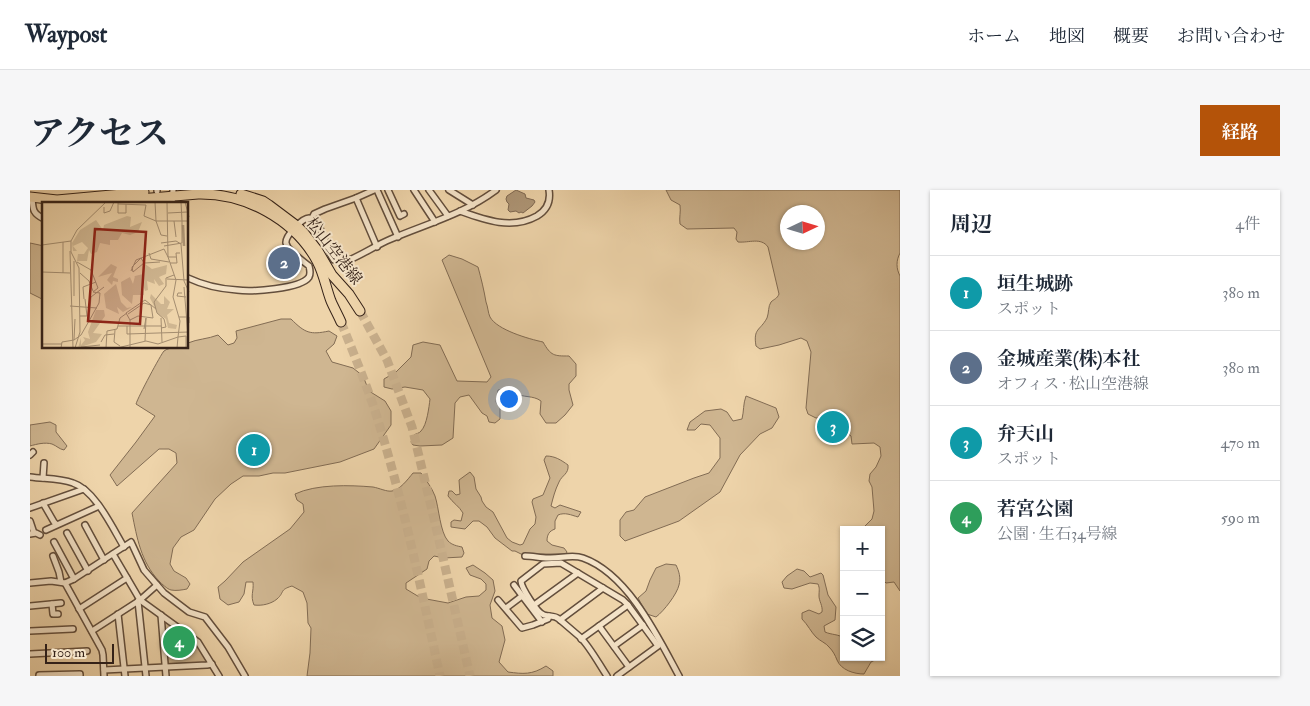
<!DOCTYPE html>
<html lang="ja">
<head>
<meta charset="utf-8">
<style>
  :root { --surface:#fff; --page:#f6f6f7; --text:#1f2937; --muted:#747a83; --line:#e0e1e3; --accent:#b45309 }
  body { margin:0; font-family:"IM FELL Double Pica","Noto Serif JP",serif; background:var(--page); color:var(--text) }
  .controls { position:absolute; right:15px; bottom:15px; display:grid; overflow:hidden; border-radius:0px; box-shadow:0 1px 4px #0004 }
  .controls button { width:45px; height:45px; display:grid; place-items:center; padding:0; border:0; border-bottom:1px solid var(--line); background:var(--surface); color:var(--text); font:25px sans-serif }
  .compass { position:absolute; left:750px; top:15px; width:45px; height:45px; border-radius:50%; background:var(--surface); box-shadow:0 1px 4px #0004; rotate:86deg }
  .scale { position:absolute; left:15px; bottom:12px; width:69px; box-sizing:border-box; padding-left:5px; border:2px solid #352218; border-top:0; font-size:14px; line-height:18px; white-space:nowrap; color:#352218; -webkit-text-stroke:4px #f4e3c8; paint-order:stroke }
  .you { position:absolute; left:478px; top:208px; width:18px; height:18px; margin:-12px; border:4px solid #fff; border-radius:50%; background:#1a73e8; box-shadow:0 0 0 8px #1a73e833 }
  .badge { display:grid; place-items:center; width:32px; height:32px; border-radius:50%; background:var(--accent); color:#fff; font-size:16px; font-weight:700 }
  .pin { position:absolute; translate:-50% -50%; border:2px solid #fff; box-shadow:0 1px 5px #0006 }
  .list { margin:0; padding:0; list-style:none }
  h2 { display:flex; justify-content:space-between; align-items:center; height:65px; margin:0; padding:0 20px; font-size:21px }
  h2 small { font-size:16px; font-weight:400; color:var(--muted) }
  .list li { display:grid; grid-template-columns:32px 1fr auto; gap:15px; align-items:center; box-sizing:border-box; height:75px; padding:0 20px; border-top:1px solid var(--line) }
  .list b { display:block; font-size:19px; white-space:nowrap }
  .list p { margin:0; font-size:16px; white-space:nowrap; color:var(--muted) }
  .list em { font-size:16px; font-style:normal; color:var(--muted) }
  .icon { flex:none; width:28px; height:28px; fill:none; stroke:currentColor; stroke-width:2; stroke-linecap:round; stroke-linejoin:round }
  .map { position:relative; flex:none; width:870px; height:486px; overflow:hidden; border-radius:0px }
  header { display:flex; align-items:center; gap:30px; box-sizing:border-box; height:70px; padding:0 25px; background:var(--surface); border-bottom:1px solid var(--line) }
  header strong { font-size:24px }
  nav { display:flex; gap:28px; margin-inline-start:auto; font-size:18px }
  .intro { display:flex; align-items:center; justify-content:space-between; box-sizing:border-box; height:120px; padding:0 30px }
  h1 { margin:0; font-size:35px }
  .button { padding:12px 22px; border-radius:0px; background:var(--accent); color:#fff; font-size:18px; font-weight:700 }
  main { display:flex; gap:30px; padding:0 30px }
  aside { flex:1; background:var(--surface); border-radius:0px; box-shadow:0 1px 4px #0004 }
  .map>svg:first-child { display:block }
</style>
</head>
<body>
<header>
<strong>Waypost</strong>
<nav><a>ホーム</a><a>地図</a><a>概要</a><a>お問い合わせ</a></nav>
</header>
<div class="intro"><h1>アクセス</h1><a class="button">経路</a></div>
<main>
<div class="map">
<svg width="870" height="486" viewBox="0 0 870 486">
  <rect width="100%" height="100%" fill="#eed4aa"/>
  <filter id="stains"><feTurbulence type="fractalNoise" baseFrequency=".004" numOctaves="4"/><feColorMatrix values="0 0 0 0 .2 0 0 0 0 .09 0 0 0 0 .02 0 0 0 .5 -.17"/></filter>
  <radialGradient id="worn" r=".72"><stop offset=".6" stop-color="#630" stop-opacity="0"/><stop offset="1" stop-color="#630" stop-opacity=".3"/></radialGradient>
  <g fill="#cfb691" stroke="#826c54" fill-rule="evenodd">
    <path d="M636 0H870V63C866 71 866 78 870 86V401L864 392 856 393 851 388V340H834V337L842 329 844 321 842 297 839 291 840 284 846 277 851 266 850 257 844 253 822 254 821 246 811 238 807 230 800 226 786 228 778 224 776 218 781 162 777 151 771 148 749 155 730 159 726 156C723 138 730 141 737 128 739 123 738 116 741 112 744 109 747 109 749 104L738 57C731 47 719 53 708 52L706 49 707 42 704 38 657 39 650 34C649 27 651 22 650 15L641 10ZM758 22H788V52H758Z"/>
    <path d="M0 53 14 56V110L0 103Z"/>
    <path d="M419 65 432 69 448 77C451 88 454 100 456 112 458 117 458 123 460 127 467 140 499 149 513 152 521 166 524 166 539 166L546 174V186L539 194V200L543 215 535 225 526 233H516L510 224 511 211C503 205 493 208 485 203 482 202 480 200 478 198L468 200 466 212 470 218V229L465 233 459 232 457 226 452 223 439 205 430 207 425 213 423 248 412 255 390 256 383 255 381 252 384 245C385 244 390 243 391 241 397 235 399 217 400 209L393 200 375 197 362 199 354 197V189L366 182 381 167 383 155 393 152 410 155 427 191 457 192 461 187 412 70Z"/>
    <path d="M251 129H261C275 143 280 145 299 141L307 146 304 154 296 161 302 172 323 178 333 186 339 201 355 211 361 221V235L344 259 310 272 255 283H243L229 286H213L201 294 185 309 164 340 151 347 143 358 140 374 144 381 156 388 160 394 157 399C152 400 146 401 141 400 137 399 132 394 129 391 111 372 107 348 102 323L147 273 146 263 139 259H129L87 296 80 285 106 252 125 226 106 214C108 207 131 164 134 161 141 156 150 158 158 158V153C167 149 178 149 188 145L198 155 204 153 207 148 206 141Z"/>
    <path d="M716 206 746 218 749 227 742 238 730 244 710 265 690 302 649 331 595 351 590 346V330L596 322 604 320 615 307 664 288 679 283 690 268V248L680 235 671 234 665 240H657L660 232 675 221 691 219 697 222 703 231 712 229C714 221 713 214 716 206Z"/>
    <path d="M20 232 26 235V242L37 256 34 260C29 259 27 256 22 254 15 252 7 254 0 256V235Z"/>
    <path d="M516 266C525 266 531 270 538 275 539 284 532 285 529 292 525 300 523 308 521 316L525 318 530 315 551 322 548 327C541 325 535 322 528 325L525 331V339C519 341 517 345 517 351L522 355 534 358 537 362 536 364H509L495 366 485 361H482L465 348 457 337 449 331H443L435 339 421 337V332L424 330 431 331 433 323C429 316 423 313 418 306L419 301H422L426 305 430 304 429 290 440 282 444 287 446 299 451 307 452 311 456 317 463 322 477 348 482 352 490 355 493 354 500 339 505 334 506 327 502 312 503 309 513 305 520 288 514 270Z"/>
    <path d="M383 283H391C396 290 402 298 405 306 409 318 410 342 418 351 422 355 427 356 432 357L434 363 432 367 414 368 404 366 399 371 397 379 376 393V399L391 408 418 413 436 407 449 406 456 400V394L451 389 440 385 436 378 443 375 455 383 463 390 465 401 460 415 462 428 472 436 475 450 469 472 478 482C493 484 502 485 516 476L523 481V486H277L280 463 281 438 278 433 277 413 273 402 262 396C249 400 255 402 247 409 241 414 232 416 224 415 220 405 224 402 223 392H216L214 404 209 412 198 415 190 409 188 397 195 391 213 372 260 339 274 322 273 314 267 310 265 304C286 294 320 295 343 297 349 298 357 302 362 301 370 300 378 289 383 283Z"/>
    <path d="M636 374 646 375C649 381 651 388 649 395 647 404 634 421 626 427L617 424 608 408 616 401 620 390 626 378Z"/>
    <path d="M767 379 774 381 780 387 791 383 793 385 798 405 806 417 805 430 794 436 795 442C802 445 808 444 814 448V467H851L841 472 834 484C824 484 811 480 807 470 805 465 803 461 799 457 796 453 790 451 786 447 781 442 778 435 772 429V423L779 420 789 424 792 422C793 416 789 411 789 406 789 400 790 399 788 394L780 393 762 399 754 398 752 392 757 386Z"/>
    <path d="M132 428 168 455 178 471 176 474 136 475Z"/>
  </g>
  <path fill="#af9778" stroke="#7e6852" d="M486 0 495 4 496 8 504 10 505 12 502 16 493 23 491 22 489 23 486 21 480 22 478 20 479 14 477 12 476 9 477 6Z"/>
  <g fill="none" stroke-linecap="round" stroke-linejoin="round">
    <g stroke="#c9b08d" stroke-width="9" stroke-dasharray="9 4.5" stroke-linecap="butt">
      <path d="M330 121 357 170 382 237 406 337 440 486"/>
      <path d="M311 132C323 162 336 193 346 224 373 310 391 398 410 486"/>
    </g>
    <defs>
      <g id="minor">
        <path d="M127 0V1"/>
        <path d="M347 0 368 47"/>
        <path d="M358 0 370 26 374 24"/>
        <path d="M384 0 405 32"/>
        <path d="M399 0 418 26"/>
        <path d="M419 0 443 15"/>
        <path d="M2 7C3 19 2 23 14 29"/>
        <path d="M326 8 347 57"/>
        <path d="M142 14 143 0"/>
        <path d="M430 21C455 30 482 40 507 26 517 20 521 12 519 0"/>
        <path d="M282 28 284 24 295 19 326 8 344 0"/>
        <path d="M158 88C173 95 190 99 207 100 221 102 271 99 279 87 281 83 280 80 279 76 273 71 257 60 256 53 255 46 272 28 279 28 283 28 284 29 287 31L302 67 304 70 312 73C329 67 344 56 361 49 396 34 434 24 466 0"/>
        <path d="M0 265 3 262"/>
        <path d="M0 287C14 289 29 288 43 293 65 300 82 337 94 357"/>
        <path d="M13 288 14 273"/>
        <path d="M13 313 24 332 26 334"/>
        <path d="M0 318 54 299"/>
        <path d="M0 331 4 343"/>
        <path d="M55 335 74 370"/>
        <path d="M16 340 69 316"/>
        <path d="M37 343 58 381"/>
        <path d="M0 344 6 343 10 345"/>
        <path d="M24 352 44 389"/>
        <path d="M83 364 110 410 168 452 189 486"/>
        <path d="M23 366 29 382 31 392"/>
        <path d="M495 366C503 366 510 368 518 368 529 369 542 364 553 368 598 384 628 447 649 486"/>
        <path d="M0 393 21 391 35 393 44 389 101 352 114 380 134 403 159 422 175 427 198 457 215 486"/>
        <path d="M35 393 72 460 73 465 74 486"/>
        <path d="M484 395 512 432"/>
        <path d="M468 410 492 438 503 435 518 429 519 426"/>
        <path d="M108 411 116 486"/>
        <path d="M22 414 23 424H28"/>
        <path d="M504 415 548 383"/>
        <path d="M0 416 31 413"/>
        <path d="M476 418 492 406"/>
        <path d="M49 419 97 388"/>
        <path d="M88 424 95 486"/>
        <path d="M131 425 136 486"/>
        <path d="M530 430 573 398"/>
        <path d="M569 436 599 477"/>
        <path d="M0 441 43 439"/>
        <path d="M62 441 110 410 127 395"/>
        <path d="M551 449 598 415"/>
        <path d="M584 456 613 435"/>
        <path d="M0 464 57 461"/>
        <path d="M74 480 177 475 182 474"/>
        <path d="M9 486V485L50 484V486"/>
        <path d="M577 486C569 474 560 457 550 447 543 441 536 435 529 429 524 425 520 427 514 425 507 423 491 397 491 391L513 374 531 373 593 410 598 415 628 456 587 486"/>
      </g>
      <g id="primary">
        <path d="M211 4 233 11 239 15 267 36 274 43 288 61 302 85 319 104 330 121"/>
        <path d="M0 7 27 10 114 2"/>
        <path d="M51 14 168 4C215 3 264 29 287 71 294 84 296 98 301 111 304 118 308 125 311 132"/>
      </g>
    </defs>
    <use href="#minor" stroke="#634e3c" stroke-width="8"/>
    <use href="#primary" stroke="#352218" stroke-width="11"/>
    <use href="#minor" stroke="#f4e3c8" stroke-width="5"/>
    <use href="#primary" stroke="#eed4aa" stroke-width="9"/>
  </g>
  <g text-anchor="middle" dominant-baseline="central" stroke-width="4" stroke-linejoin="round" paint-order="stroke">
    <g font-size="16" fill="#352218" stroke="#f4e3c8">
      <text transform="translate(304 61) rotate(52)">松山空港線</text>
    </g>
  </g>
  <g transform="translate(12 12)">
    <rect width="146" height="146" fill="#eed4aa"/>
    <path d="M85 14 89 15 88 25 100 20 96 30 88 33 80 31 76 38H68V43L58 41 55 50 49 52 47 48 45 59H35L36 52H42L46 46 40 40 31 44 35 49H31L30 41 38 28 54 18 61 28 62 23ZM69 62 75 65 71 75 76 77V80L71 79 70 83 65 78 70 71 56 75ZM103 62 110 67 125 63 124 72 117 75 122 82 117 84 112 77 113 82 105 79 106 88 103 89 101 83 102 93H91L90 102 80 93 79 80 88 75 91 82 93 74 89 75 101 72ZM74 82 79 100 85 106 90 105 81 110 75 105 77 112 64 106 62 92ZM109 92 119 102H122V94L128 100 125 107H132L125 113 127 121 135 123 134 127 126 126 124 117 116 112 108 96ZM54 108H62L63 114 51 131 60 132 54 140 36 146 39 136V143L43 138 41 135 48 137 46 130Z" fill="#cfb691"/>
    <path fill="none" stroke="#af9778" stroke-width="2.5" d="M141 23 142 44"/>
    <path fill="none" stroke="#a48d70" stroke-width="1" d="M113 0 114 19H126M125 0 126 55 134 78 131 95 138 119 136 135 144 134V146M139 0 140 19M143 0 147 15M76 1V11H84V2M76 2 104 3 102 14 114 19M62 5V11L68 9 72 0M126 11 145 10M114 19 119 33 125 34M126 19H147M132 19 134 35M21 40V71M119 41 134 39 139 42 142 79 147 90M0 43 29 39M122 44 140 41V19M122 47 126 55H134M28 49 31 146M107 51 109 57 127 60M99 56 102 61 91 70 90 65ZM35 60 49 68 56 86 51 90 58 91 57 101 47 119M103 61 118 60M128 61H135L134 51H138M89 69 94 58 122 47M0 70 28 71M38 71 47 79 51 89M125 77 147 78M142 85 146 134M140 91H136L135 94 144 95M32 94V59M42 97 41 85 54 80M28 104 55 106M86 112 102 101 109 103 111 116 96 114 88 118M38 114H45L43 97M137 115H147V121M119 116 120 140M76 124H119M85 124V132L147 130M119 126 124 125 122 117 115 111 112 100 124 84V76L132 73M102 127 104 116 103 139M73 128 72 140 78 144M32 138 33 117M59 140 63 133 72 132M0 142H20M39 145 58 143M19 146 20 140 32 138 39 133 47 119 49 95 62 85M33 146 38 130 37 66 29 50V39L35 28 64 0M64 146 65 129 75 127 78 116 85 111M75 146 104 139 116 142 136 135 135 146M88 146V118L84 111 103 98 114 107"/>
    <path fill="#8f2418" fill-opacity="0.15" stroke="#8f2418" stroke-width="2.5" d="M53 27 104 30 98 122 46 119Z"/>
    <rect width="146" height="146" fill="none" stroke="#352218" stroke-width="2.5"/>
  </g>
  <rect width="100%" height="100%" filter="url(#stains)"/>
  <rect width="100%" height="100%" fill="url(#worn)"/>
</svg>
<div class="controls">
<button>+</button>
<button>−</button>
<button><svg class="icon" aria-label="layers" viewBox="0 0 24 24"><path d="M12 4l9 5-9 5-9-5zM3 14l9 5 9-5"/></svg></button>
</div>
<svg class="compass" viewBox="-18 -18 36 36"><path d="M0-13l5 13h-10z" fill="#e53935"/><path d="M0 13l5-13h-10z" fill="#747a83"/></svg>
<div class="scale">100 m</div>
<div class="you"></div>
<div class="pin badge" style="left:224px;top:260px;background:#0f9aa8">1</div>
<div class="pin badge" style="left:254px;top:73px;background:#5c6f8a">2</div>
<div class="pin badge" style="left:803px;top:237px;background:#0f9aa8">3</div>
<div class="pin badge" style="left:149px;top:452px;background:#2e9e5b">4</div>
</div>
<aside>
<h2>周辺<small>4件</small></h2>
<ul class="list">
<li><span class="badge" style="background:#0f9aa8">1</span><div><b>垣生城跡</b><p>スポット</p></div><em>380 m</em></li>
<li><span class="badge" style="background:#5c6f8a">2</span><div><b>金城産業(株)本社</b><p>オフィス · 松山空港線</p></div><em>380 m</em></li>
<li><span class="badge" style="background:#0f9aa8">3</span><div><b>弁天山</b><p>スポット</p></div><em>470 m</em></li>
<li><span class="badge" style="background:#2e9e5b">4</span><div><b>若宮公園</b><p>公園 · 生石34号線</p></div><em>590 m</em></li>
</ul>
</aside>
</main>
</body>
</html>
